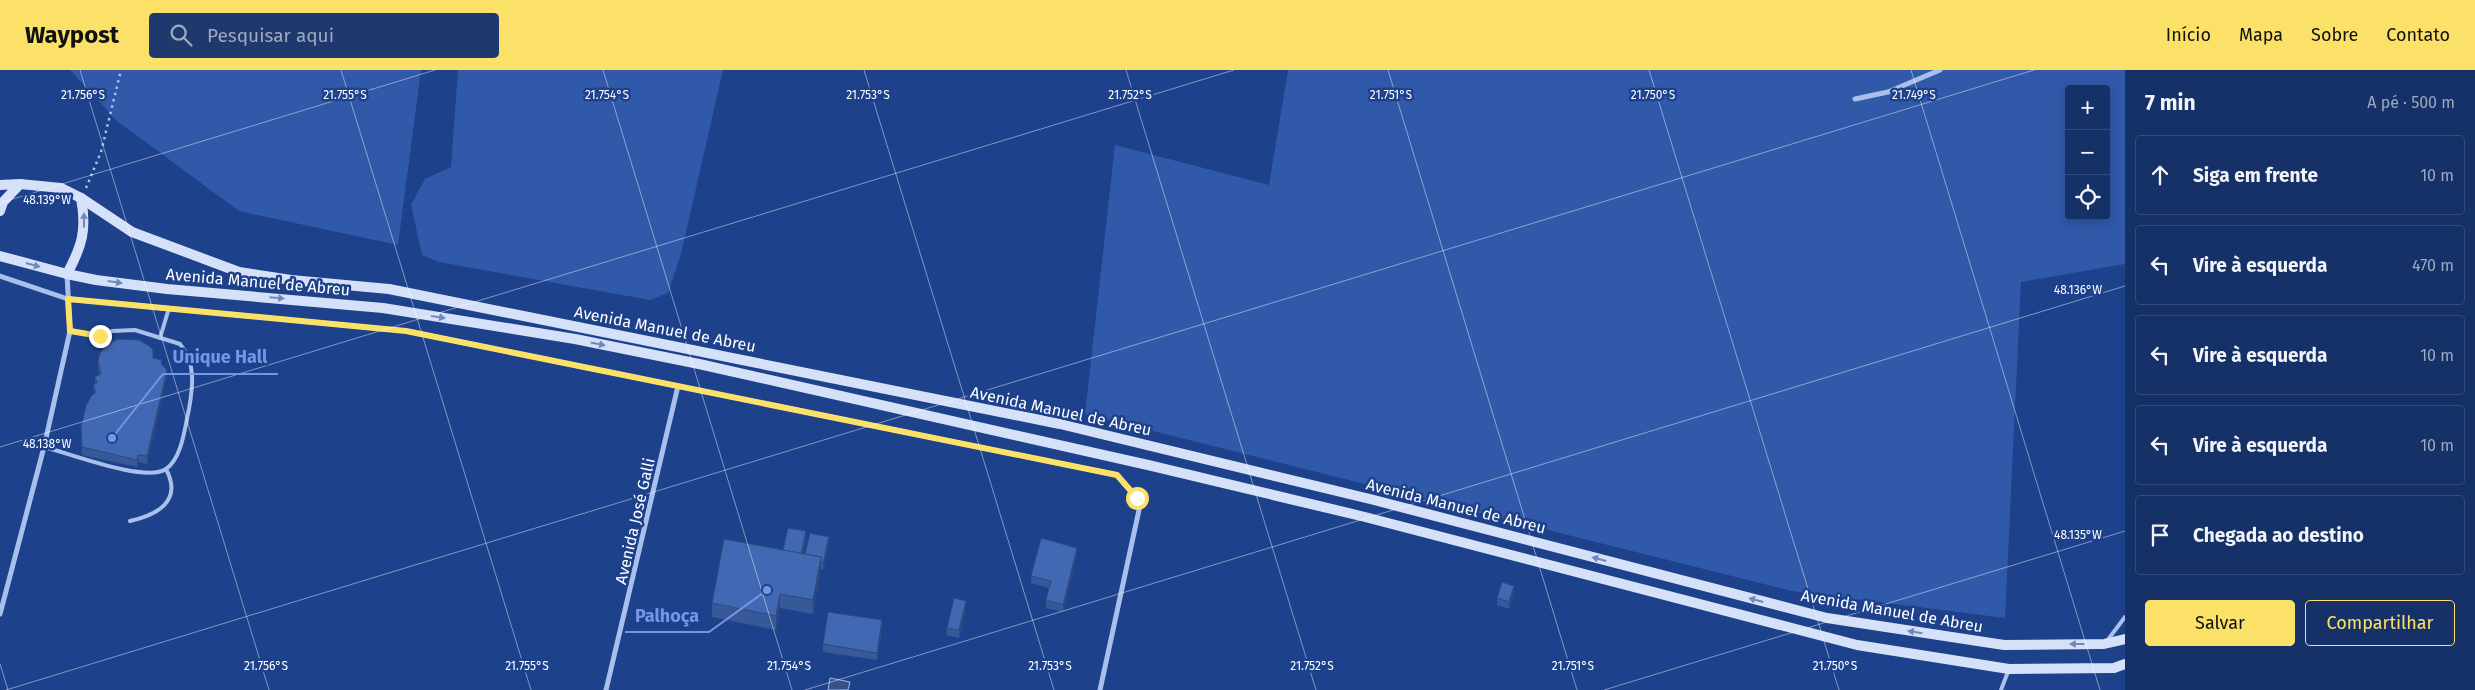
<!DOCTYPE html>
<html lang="pt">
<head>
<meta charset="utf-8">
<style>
  :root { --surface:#163168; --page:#1f396e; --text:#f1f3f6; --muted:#9ea9c0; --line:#354c7c; --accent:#fce168 }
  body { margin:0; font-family:"Fira Sans",sans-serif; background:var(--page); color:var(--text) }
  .controls { position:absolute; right:15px; top:15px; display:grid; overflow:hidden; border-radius:5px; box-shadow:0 2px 12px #0003 }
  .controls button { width:45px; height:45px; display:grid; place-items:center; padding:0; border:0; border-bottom:1px solid var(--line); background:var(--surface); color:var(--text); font:25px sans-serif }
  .stop { position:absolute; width:15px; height:15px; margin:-11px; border:4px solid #fce168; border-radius:50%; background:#fff }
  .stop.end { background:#fce168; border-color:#fff; box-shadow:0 1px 5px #0008 }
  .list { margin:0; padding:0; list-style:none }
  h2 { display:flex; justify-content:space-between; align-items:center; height:65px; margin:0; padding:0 20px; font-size:21px }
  h2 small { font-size:16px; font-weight:400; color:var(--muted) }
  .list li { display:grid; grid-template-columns:32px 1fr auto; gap:15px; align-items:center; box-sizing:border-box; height:80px; margin:0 10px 10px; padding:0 10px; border:1px solid var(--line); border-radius:5px }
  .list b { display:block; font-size:19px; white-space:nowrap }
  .list em { font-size:16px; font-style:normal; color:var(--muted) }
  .actions { display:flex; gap:10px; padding:15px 20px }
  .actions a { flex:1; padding:11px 0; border:1px solid var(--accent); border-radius:5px; text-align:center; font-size:18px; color:var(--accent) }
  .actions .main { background:var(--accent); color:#111 }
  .icon { flex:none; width:28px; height:28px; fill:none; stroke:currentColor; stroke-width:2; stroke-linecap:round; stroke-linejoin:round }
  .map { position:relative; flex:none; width:2125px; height:620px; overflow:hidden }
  header { display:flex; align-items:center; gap:30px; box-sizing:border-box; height:70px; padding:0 25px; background:var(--accent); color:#111 }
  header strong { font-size:24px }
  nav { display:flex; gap:28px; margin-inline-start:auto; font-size:18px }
  .search { width:350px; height:45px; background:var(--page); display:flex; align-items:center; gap:12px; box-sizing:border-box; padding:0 18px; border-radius:5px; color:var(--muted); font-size:19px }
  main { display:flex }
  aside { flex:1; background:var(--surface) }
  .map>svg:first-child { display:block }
</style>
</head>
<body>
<header>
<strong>Waypost</strong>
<div class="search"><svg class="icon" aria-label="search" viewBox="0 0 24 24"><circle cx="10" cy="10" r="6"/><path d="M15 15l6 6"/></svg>Pesquisar aqui</div>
<nav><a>Início</a><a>Mapa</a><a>Sobre</a><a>Contato</a></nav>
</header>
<main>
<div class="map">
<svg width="2125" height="620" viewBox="0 0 2125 620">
  <rect width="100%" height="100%" fill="#1d418b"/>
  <g fill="#3159a9" fill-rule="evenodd">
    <path d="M70 0H421L398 175 239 141 117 51Z"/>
    <path d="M458 0H723L681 184 668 223 650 230 439 192 422 185 411 135 425 109 451 97Z"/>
    <path d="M1288 0H2125V194L2021 212 2005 548 1792 521 1085 344 1115 75 1269 115ZM2069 19H2106V146H2069Z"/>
  </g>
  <path fill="#375188" stroke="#9cb9ee" d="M830 608 850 612 848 620H828Z"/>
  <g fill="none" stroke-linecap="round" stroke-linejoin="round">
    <path stroke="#a9c0ec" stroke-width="2.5" stroke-dasharray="2.5 4" stroke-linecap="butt" d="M86 118 101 82 121 0"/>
    <g stroke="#a9c0ec" stroke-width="4">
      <path d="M160 268 169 238"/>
      <path d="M44 377C69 383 145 413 166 399 182 388 185 357 189 339 193 316 196 293 180 274L135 260 112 261 100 266 70 261"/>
      <path d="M130 451C157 445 183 431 166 399"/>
      <path d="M2107 571 2125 547"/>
      <path d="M2001 620 2009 599"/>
    </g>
    <g stroke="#a9c0ec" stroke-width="5">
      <path d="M1855 29 1888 22 1940 0"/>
      <path d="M0 206 68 229 406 261 1117 405 1137 428 1139 440 1100 620"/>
      <path d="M0 544 44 377 70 261 67 204"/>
      <path d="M606 620 678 316"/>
    </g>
    <g stroke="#d5e1f9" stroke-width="10">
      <path d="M0 115 20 114 61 118 81 128 132 162 239 202 291 210 389 219 1060 354 1374 430 1827 548 2004 575 2104 574 2125 569"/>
      <path d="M0 141 3 132 20 114"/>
      <path d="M0 186 67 204 96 210 167 219 383 238 575 269 699 294 1148 395 1365 447 1857 575 2009 599 2114 598 2125 594"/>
      <path d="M67 204C82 176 87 160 81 128"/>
    </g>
  </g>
  <g fill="#385999">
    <path d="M153 288 162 294 167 307 147 394 138 392 137 397 82 385 81 357 94 324 93 315 95 314V307L99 305 98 298V291Z"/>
    <path d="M806 469 803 484H805L829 475 823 500 821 499 813 544 780 538 776 560 712 547V533L783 480Z"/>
    <path d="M1077 485 1063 542 1046 538V530L1049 518 1031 513V506Z"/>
    <path d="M1514 524 1509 539 1497 535V528Z"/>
    <path d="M966 539 959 568 947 565V558Z"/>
    <path d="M882 558 877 590 823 582V574Z"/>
  </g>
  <g fill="#2e497d">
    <path d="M167 300V307L147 394V386Z"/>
    <path d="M138 385V392L137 397V390Z"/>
    <path d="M806 461V469L801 494V487Z"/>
    <path d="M829 467V475L823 500V493Z"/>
    <path d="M1077 478V485L1063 542V535Z"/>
    <path d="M821 487V501L813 544V530Z"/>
    <path d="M1514 516V524L1509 539V532Z"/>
    <path d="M780 524V538L776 560V546Z"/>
    <path d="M966 531V539L959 568V560Z"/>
    <path d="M882 550V558L877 590V583Z"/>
  </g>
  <g fill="#4168b2" stroke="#2e497d">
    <path d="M118 269 139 270 149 276 153 280V288L162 290 161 294 167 300 147 386 138 385 137 390 82 377 81 357 86 336 91 326 96 322 93 315 97 313 95 307 101 304 98 291 100 283 109 273Z"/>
    <path d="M788 458 806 461 801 484 783 480Z"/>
    <path d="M810 463 829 467 823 493 821 492V487L805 484Z"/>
    <path d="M1041 468 1077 478 1063 535 1046 530 1051 511 1031 506Z"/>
    <path d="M724 469 821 487 813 530 780 524 776 546 712 533Z"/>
    <path d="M1502 512 1514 516 1509 532 1497 528Z"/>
    <path d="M954 528 966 531 959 560 947 558Z"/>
    <path d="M828 542 882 550 877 583 823 574Z"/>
  </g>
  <defs><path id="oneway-solid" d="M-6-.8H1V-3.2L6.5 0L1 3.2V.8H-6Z" transform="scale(1.25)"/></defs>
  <g fill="#7089bc">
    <use href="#oneway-solid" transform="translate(84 150) rotate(-90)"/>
    <use href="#oneway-solid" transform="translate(33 195) rotate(15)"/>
    <use href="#oneway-solid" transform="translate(115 212) rotate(8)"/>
    <use href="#oneway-solid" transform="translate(277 228) rotate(5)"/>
    <use href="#oneway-solid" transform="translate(438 247) rotate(9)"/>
    <use href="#oneway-solid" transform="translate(598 274) rotate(11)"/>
    <use href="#oneway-solid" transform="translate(1599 489) rotate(-165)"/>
    <use href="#oneway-solid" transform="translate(1756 530) rotate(-165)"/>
    <use href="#oneway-solid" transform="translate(1915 562) rotate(-171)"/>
    <use href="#oneway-solid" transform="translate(2077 574) rotate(180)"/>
  </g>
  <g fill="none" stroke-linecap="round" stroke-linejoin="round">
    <path stroke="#fce168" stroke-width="6" d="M100 266 70 261 68 229 406 261 1117 405 1137 428"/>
  </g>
  <path fill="none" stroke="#fff" stroke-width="1" stroke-opacity="0.45" d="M80 0 269 620M341 0 531 620M603 0 792 620M864 0 1054 620M1126 0 1316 620M1388 0 1577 620M1649 0 1839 620M1911 0 2100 620M0 133 435 0M0 377 1234 0M0 594 8 620M6 620 2034 0M805 620 2125 216M1604 620 2125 461"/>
  <g text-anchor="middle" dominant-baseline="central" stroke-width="5" stroke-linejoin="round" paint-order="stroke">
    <g font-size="16" fill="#fff" stroke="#1d418b">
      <text transform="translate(258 212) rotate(5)">Avenida Manuel de Abreu</text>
      <text transform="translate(665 259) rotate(11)">Avenida Manuel de Abreu</text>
      <text transform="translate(1061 341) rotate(12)">Avenida Manuel de Abreu</text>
      <text transform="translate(1456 436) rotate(14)">Avenida Manuel de Abreu</text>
      <text transform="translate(635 451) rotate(-77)">Avenida José Galli</text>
      <text transform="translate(1892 541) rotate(10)">Avenida Manuel de Abreu</text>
    </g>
  </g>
  <g font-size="12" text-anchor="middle" fill="#fff" stroke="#1d418b" stroke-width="5" stroke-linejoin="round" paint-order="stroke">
    <text x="83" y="29">21.756°S</text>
    <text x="345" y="29">21.755°S</text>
    <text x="607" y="29">21.754°S</text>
    <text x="868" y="29">21.753°S</text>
    <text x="1130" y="29">21.752°S</text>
    <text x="1391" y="29">21.751°S</text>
    <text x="1653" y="29">21.750°S</text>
    <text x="1914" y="29">21.749°S</text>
    <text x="47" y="134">48.139°W</text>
    <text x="2078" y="224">48.136°W</text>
    <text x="47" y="378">48.138°W</text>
    <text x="2078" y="469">48.135°W</text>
    <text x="266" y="600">21.756°S</text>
    <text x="527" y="600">21.755°S</text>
    <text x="789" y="600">21.754°S</text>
    <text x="1050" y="600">21.753°S</text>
    <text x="1312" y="600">21.752°S</text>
    <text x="1573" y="600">21.751°S</text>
    <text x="1835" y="600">21.750°S</text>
  </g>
  <path fill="none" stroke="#7795e8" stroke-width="2" d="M112 368L163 304H278M767 520L709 562H625"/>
  <g fill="#7795e8" stroke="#1d418b" stroke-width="2">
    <circle cx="112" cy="368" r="5"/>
    <circle cx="767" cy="520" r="5"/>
  </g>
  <g font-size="18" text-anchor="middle" font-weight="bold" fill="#7795e8" stroke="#1d418b" stroke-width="5" stroke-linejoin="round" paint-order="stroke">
    <text x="220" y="293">Unique Hall</text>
    <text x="667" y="552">Palhoça</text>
  </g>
</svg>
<div class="controls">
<button>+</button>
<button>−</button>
<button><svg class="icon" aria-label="locate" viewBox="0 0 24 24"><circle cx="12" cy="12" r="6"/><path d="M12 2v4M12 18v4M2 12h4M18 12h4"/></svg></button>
</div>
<div class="stop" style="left:1137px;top:428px"></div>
<div class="stop end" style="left:100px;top:266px"></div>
</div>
<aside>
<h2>7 min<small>A pé · 500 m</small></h2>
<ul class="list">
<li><svg class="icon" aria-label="ahead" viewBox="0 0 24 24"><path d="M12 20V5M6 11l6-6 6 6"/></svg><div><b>Siga em frente</b></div><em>10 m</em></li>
<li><svg class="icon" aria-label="left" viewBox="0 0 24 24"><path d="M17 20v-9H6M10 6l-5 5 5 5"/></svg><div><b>Vire à esquerda</b></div><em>470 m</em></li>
<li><svg class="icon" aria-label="left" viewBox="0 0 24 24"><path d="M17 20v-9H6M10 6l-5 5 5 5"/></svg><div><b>Vire à esquerda</b></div><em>10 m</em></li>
<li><svg class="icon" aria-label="left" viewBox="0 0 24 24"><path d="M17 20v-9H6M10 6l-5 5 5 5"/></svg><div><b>Vire à esquerda</b></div><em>10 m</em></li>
<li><svg class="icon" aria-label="arrive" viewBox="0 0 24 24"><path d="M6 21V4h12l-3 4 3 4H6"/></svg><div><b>Chegada ao destino</b></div></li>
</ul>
<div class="actions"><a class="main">Salvar</a><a>Compartilhar</a></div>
</aside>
</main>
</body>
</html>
